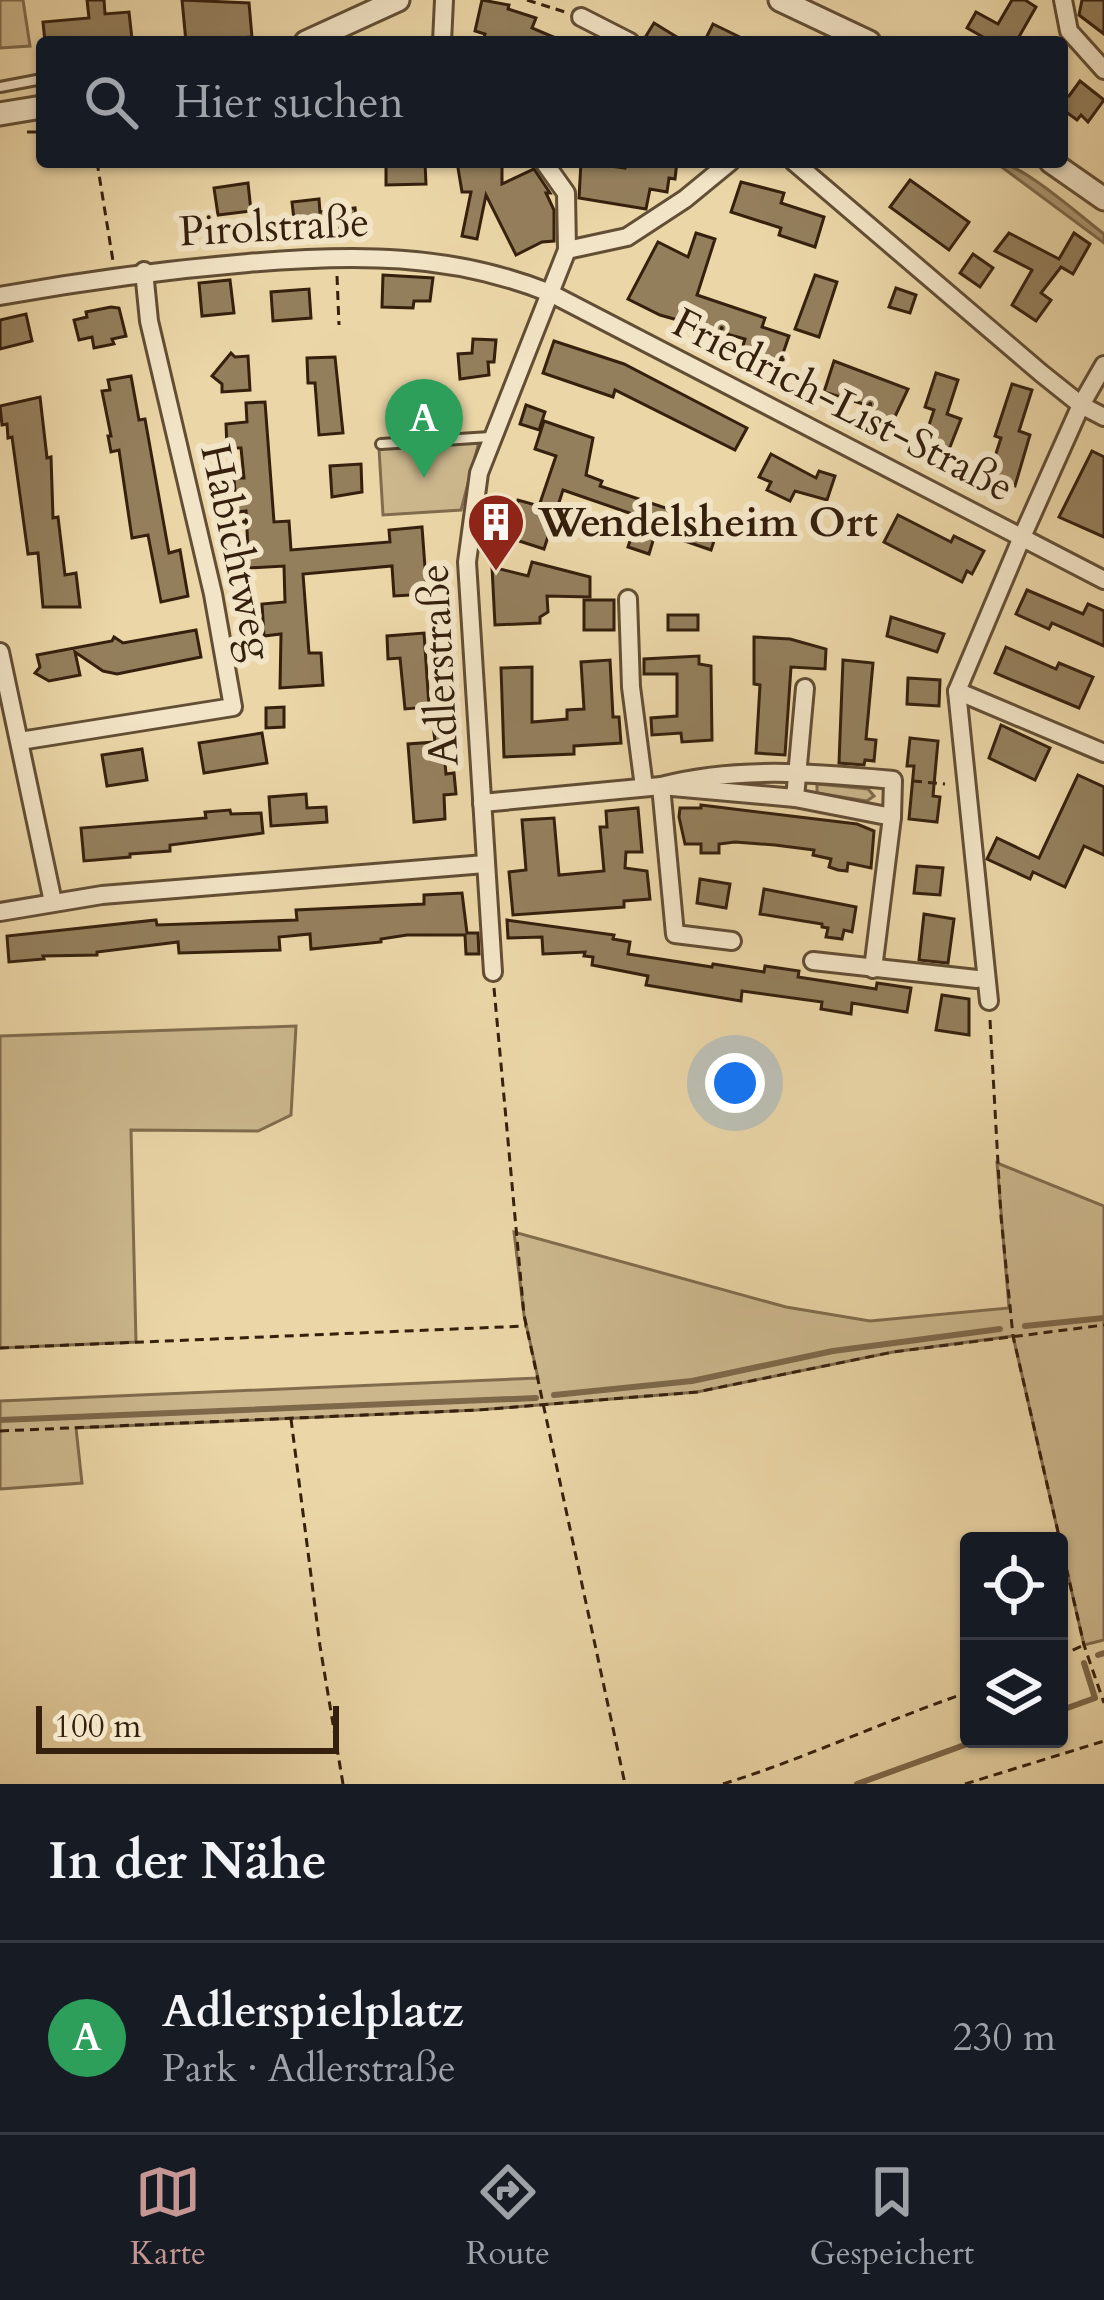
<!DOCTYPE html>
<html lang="de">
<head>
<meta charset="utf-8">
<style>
  :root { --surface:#171b24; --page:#20242c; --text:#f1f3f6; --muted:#9ea1a6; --line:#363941; --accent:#c59692 }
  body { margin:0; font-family:Cardo,serif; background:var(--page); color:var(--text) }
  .controls { position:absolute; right:36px; bottom:36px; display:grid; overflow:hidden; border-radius:12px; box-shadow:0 3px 9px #0004 }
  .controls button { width:108px; height:108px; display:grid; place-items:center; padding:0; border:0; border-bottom:3px solid var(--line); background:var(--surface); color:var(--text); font:60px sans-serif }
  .scale { position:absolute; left:36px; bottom:30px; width:303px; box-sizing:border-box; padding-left:12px; border:6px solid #35200d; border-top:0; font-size:33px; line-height:42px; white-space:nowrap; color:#35200d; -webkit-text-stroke:9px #f2e4c6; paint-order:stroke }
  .you { position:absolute; left:735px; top:1083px; width:42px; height:42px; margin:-30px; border:9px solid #fff; border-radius:50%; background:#1a73e8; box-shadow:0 0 0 18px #1a73e833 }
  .badge { display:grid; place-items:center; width:78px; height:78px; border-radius:50%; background:var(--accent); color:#fff; font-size:39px; font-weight:700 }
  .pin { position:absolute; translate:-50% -99px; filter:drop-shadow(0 3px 6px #0008) }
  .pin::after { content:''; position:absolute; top:63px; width:42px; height:36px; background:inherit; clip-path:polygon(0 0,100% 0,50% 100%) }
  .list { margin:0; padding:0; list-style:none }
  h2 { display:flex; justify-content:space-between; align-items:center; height:156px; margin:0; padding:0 48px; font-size:51px }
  h2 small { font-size:39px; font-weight:400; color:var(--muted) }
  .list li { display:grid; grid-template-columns:78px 1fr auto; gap:36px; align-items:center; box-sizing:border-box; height:192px; padding:0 48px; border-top:3px solid var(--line) }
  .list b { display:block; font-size:45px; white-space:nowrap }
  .list p { margin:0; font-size:39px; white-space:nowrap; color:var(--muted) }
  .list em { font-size:39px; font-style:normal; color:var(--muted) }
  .icon { flex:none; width:66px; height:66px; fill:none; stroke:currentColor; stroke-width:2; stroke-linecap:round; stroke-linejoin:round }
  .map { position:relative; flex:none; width:1104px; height:1784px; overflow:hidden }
  .search { position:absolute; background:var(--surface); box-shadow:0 3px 9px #0004; left:36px; right:36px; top:36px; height:132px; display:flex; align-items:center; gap:30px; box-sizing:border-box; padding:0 42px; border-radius:12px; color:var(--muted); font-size:45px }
  .sheet { height:348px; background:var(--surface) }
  nav { display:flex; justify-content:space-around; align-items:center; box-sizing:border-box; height:168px; border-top:3px solid var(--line); background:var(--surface); font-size:33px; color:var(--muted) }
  nav a { display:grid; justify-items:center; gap:6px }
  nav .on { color:var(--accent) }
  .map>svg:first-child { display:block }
</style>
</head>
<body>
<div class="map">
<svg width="1104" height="1784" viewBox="0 0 1104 1784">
  <rect width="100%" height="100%" fill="#ebd6a7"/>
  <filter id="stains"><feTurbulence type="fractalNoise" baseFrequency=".00167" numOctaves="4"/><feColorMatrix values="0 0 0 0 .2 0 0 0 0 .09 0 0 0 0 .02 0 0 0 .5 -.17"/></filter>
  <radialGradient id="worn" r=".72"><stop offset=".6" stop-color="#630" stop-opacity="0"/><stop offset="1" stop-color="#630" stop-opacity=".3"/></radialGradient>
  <g fill="#ccb78d" stroke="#806c4d" stroke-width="3">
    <path d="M0 0H23L30 46 0 48Z"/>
    <path d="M479 442 461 510 383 515 379 449Z"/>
    <path d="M817 784 868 789 874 796 867 801 817 793Z"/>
    <path d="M296 1026 291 1115 258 1131 131 1130 136 1342 0 1348V1036Z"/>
    <path d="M997 1163 1104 1206V1640L1084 1645 1013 1336 893 1352 697 1392 478 1410 76 1428 82 1483 0 1489V1401L538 1378 524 1315 514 1232 786 1307 870 1321 1009 1308Z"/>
  </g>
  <path fill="#ad9873" stroke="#7d684a" stroke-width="3" d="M995 162C1021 162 1080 216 1104 234V243Z"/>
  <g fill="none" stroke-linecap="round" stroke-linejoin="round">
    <g stroke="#7d684a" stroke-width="6">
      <path d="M1025 1326 1104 1318"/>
      <path d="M554 1395 692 1381 833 1351 1000 1329"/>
      <path d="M0 1420 536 1398"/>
      <path d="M1098 1655 1104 1653"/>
      <path d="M1059 1711 1095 1698 1084 1663"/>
      <path d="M857 1784 981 1739"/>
    </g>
  </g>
  <g fill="#947f5d" stroke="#35200d" stroke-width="3">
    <path d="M87 0H104L105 14 129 12 132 39 45 42 43 22 89 18Z"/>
    <path d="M182 0 249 3 252 37 186 42Z"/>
    <path d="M482 0 509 5 508 9 536 18 532 28 565 42H483L485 34 475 31Z"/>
    <path d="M1012 0H1025L1036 7 1016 42H992L967 28 976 12 998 24Z"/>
    <path d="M1082 0H1104V34L1079 15Z"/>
    <path d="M654 23 685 42H656L646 36Z"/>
    <path d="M713 24 750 42H704Z"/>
    <path d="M1080 81 1104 100 1088 122 1081 115 1077 120 1062 109V94L1069 96Z"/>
    <path d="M386 162H425L426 184 386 185Z"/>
    <path d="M457 162H502V184L534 169 550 193H546L554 210V241L542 242 516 255 486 195 477 239 462 236 471 192H462Z"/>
    <path d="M581 162 625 168 626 162H677L675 179 669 178 667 192 650 189 646 209 579 198Z"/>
    <path d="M910 180 969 222 949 250 890 207Z"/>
    <path d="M741 182 784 193 781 203 824 217 815 247 779 235 781 228 731 212Z"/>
    <path d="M248 183 251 211 218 215 214 188Z"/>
    <path d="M319 199 320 212 355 208 357 226 306 232 305 227 295 229 292 202Z"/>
    <path d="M696 233 715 239 697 295 765 318 762 327 789 336 780 362 741 352 745 339 660 315 628 299 658 242 688 257Z"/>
    <path d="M1009 233 1059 259 1074 233 1090 244 1073 274 1061 267 1041 293 1051 300 1036 321 1012 305 1032 270 995 251Z"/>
    <path d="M973 254 993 268 980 287 960 273Z"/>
    <path d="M383 275 433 278 430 301H414L413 308 382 307Z"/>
    <path d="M815 275 837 282 819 337 795 329Z"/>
    <path d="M230 280 234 313 202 316 199 283Z"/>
    <path d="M896 288 916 295 910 313 889 307Z"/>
    <path d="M309 289 311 318 273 321 271 292Z"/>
    <path d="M111 307 119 308 126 336 112 339 114 344 94 348 92 337 79 340 74 320 87 317 86 312Z"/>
    <path d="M26 314 32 341 0 349V320Z"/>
    <path d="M473 339 496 340 494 362H488L489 375 460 379 458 354 472 353Z"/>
    <path d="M554 341 624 364 747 428 735 450 615 390 613 397 543 373Z"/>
    <path d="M231 353 235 357 248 356 250 390 222 392V384L212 376Z"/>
    <path d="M335 357 343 433 319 435 315 383H308L307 358Z"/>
    <path d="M834 361 908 389 892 423 867 415 870 406 824 392Z"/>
    <path d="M936 373 958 380 947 414 961 419 948 452 923 443 934 410 925 407Z"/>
    <path d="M131 376 139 420 145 419 169 553 180 550 188 596 161 602 148 535 132 538 119 450 111 452 108 436H111L102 391 110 390 108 380Z"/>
    <path d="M1012 384 1032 390 1019 431 1030 435 1015 486 988 478 1001 438 995 436Z"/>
    <path d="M40 397 47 458 51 457 53 518 58 517 65 575 76 573 80 607H43L38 553 28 554 12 437 8 438 7 424 2 425 0 406Z"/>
    <path d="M265 402 274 522 289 521 291 550 390 542 389 530 422 527 427 594 394 596 392 566 303 574 309 653H321L323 685 280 688 281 634 264 636 262 604 285 602 284 566 249 568 246 511 238 512 236 505 234 478H244L241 448H227L226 424 247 422 246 403Z"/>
    <path d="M526 405 545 412 539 430 520 424Z"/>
    <path d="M544 421 593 438 586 475 602 481 600 486 719 526 711 550 656 531 649 554 628 547 638 516 563 490 544 549 507 537 518 500 539 506 556 456 535 449Z"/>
    <path d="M1092 451 1104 457V537L1059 517Z"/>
    <path d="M771 454 816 478 819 471 835 476 827 500 795 491 790 501 767 490 771 482 759 477Z"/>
    <path d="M361 464 362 492 332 497 330 466Z"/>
    <path d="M898 515 951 542 954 536 984 551 972 574 967 571 962 582 884 542Z"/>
    <path d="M532 562 590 577V597L547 596 548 612 540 617V623L495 625 492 567 528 576Z"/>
    <path d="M1027 590 1083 614 1088 604 1104 611V646L1052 623 1049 629 1016 614Z"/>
    <rect x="584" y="600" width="30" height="30"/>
    <rect x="668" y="615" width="30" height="15"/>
    <path d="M891 617 944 634 937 652 887 636Z"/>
    <path d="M196 630 201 657 117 674 103 671 75 652 80 675 49 681 35 673 40 667 37 655 112 641 114 637 123 643Z"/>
    <path d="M424 633 429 707 405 709 400 658 388 659 387 636Z"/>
    <path d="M754 637 790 639 826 649 825 669 791 667 785 755 756 753 760 685 754 684Z"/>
    <path d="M1006 647 1056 669 1059 663 1093 677 1079 708 995 673Z"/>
    <path d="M699 656V664L711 666 712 740 682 742 681 733 652 735 651 718 677 716V674H644V659Z"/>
    <path d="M610 660 613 717H619L621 743 574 746V754L504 757 501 668 532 667V722L567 719V710L584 709 581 662Z"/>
    <path d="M843 660 873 663 866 739 876 740 874 761 865 760 864 765 839 763Z"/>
    <path d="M908 678 940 680 939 706 907 704Z"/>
    <path d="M284 707V727L266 728V708Z"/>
    <path d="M452 722 453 740 443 741 446 774 454 773 456 794 444 795 445 819 414 822 408 744 435 742 433 724Z"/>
    <path d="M1001 725 1050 748 1035 780 989 758Z"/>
    <path d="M262 733 267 763 204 773 199 743Z"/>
    <path d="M910 738 938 741 933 796 940 797 937 822 909 819 914 766H907Z"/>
    <path d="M142 749 147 780 107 786 102 755Z"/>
    <path d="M1078 775 1104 787V855L1084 846 1065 887 1033 872 1030 879 987 859 997 838 1039 858Z"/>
    <path d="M306 794 307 808 326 807 327 822 271 826 269 797Z"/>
    <path d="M701 805 857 824 874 831 871 868 848 863 847 871 838 870 829 867 831 859 813 855 814 850 775 845 735 842 719 844V853H701V844H685L679 817 680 808H701Z"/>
    <path d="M638 808 642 852H626L625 868 647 871 650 899 624 901V907L513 915 509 872 526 870 522 820 554 818 559 875 604 871 600 827H607L606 811Z"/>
    <path d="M230 810 231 814 261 813 263 833 170 845V851L130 854V857L84 861 81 828 206 818 205 812Z"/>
    <path d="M917 866 943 868 940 895 914 893Z"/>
    <path d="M700 879 730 884 726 908 697 903Z"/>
    <path d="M764 889 856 907 852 932 844 930 842 939 826 937 828 928 822 927V924L760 914Z"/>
    <path d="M462 893 467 933H478L479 954H466L465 935H407L381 939V942L311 949 310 934 279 937 280 950 179 953 178 942 97 952V955L43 956 44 959 9 962 7 936 156 920 157 925 297 920 296 910 424 904V895Z"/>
    <path d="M924 914 954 919 948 963 919 960Z"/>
    <path d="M507 920 614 935 613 939 630 942 628 954 712 967 713 964 764 972 765 966 799 971 798 977 876 989 877 983 911 988 907 1012 852 1003 851 1014 821 1009 822 1002 742 991 741 1001 646 985 648 976 592 965 593 957 584 956 585 952 543 954 542 937 508 938Z"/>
    <path d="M942 995 969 999V1035L936 1030Z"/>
  </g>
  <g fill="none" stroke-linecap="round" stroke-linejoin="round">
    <defs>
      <g id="service">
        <path d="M0 87 42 79"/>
        <path d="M381 444 490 437"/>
      </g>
      <g id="minor">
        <path d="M1063 0 1069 31 1104 70"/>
        <path d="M581 17 630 42"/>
        <path d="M442 42 444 0"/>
        <path d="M794 162 1041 373 1081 405 1104 417"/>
        <path d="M567 250 627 237 685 199 730 162"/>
        <path d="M0 296C83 281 164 270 248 263 353 254 450 253 550 293L1104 580"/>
        <path d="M628 599 631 687 644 787"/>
        <path d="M0 652 53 902"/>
        <path d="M957 691 1104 753"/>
        <path d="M20 741 233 707 213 594 149 321 144 271"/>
        <path d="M795 798 805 688"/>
        <path d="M482 803 661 786 795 798 892 817 873 969"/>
        <path d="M0 912 102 895 485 864"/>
        <path d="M732 941 675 934 661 786C738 766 814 773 893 780L892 817"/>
        <path d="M813 961 977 979"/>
        <path d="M493 972 467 562 479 473 567 250 566 193 544 162"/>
        <path d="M989 1001 957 691 1022 537 1081 405 1104 365"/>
      </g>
      <g id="tertiary">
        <path d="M780 0 869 42"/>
        <path d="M306 42 398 0"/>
        <path d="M0 114 42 107"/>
        <path d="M1051 162 1104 199"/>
      </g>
    </defs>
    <use href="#service" stroke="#624e34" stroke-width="14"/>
    <use href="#minor" stroke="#624e34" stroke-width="22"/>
    <use href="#tertiary" stroke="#624e34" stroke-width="27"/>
    <g stroke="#35200d" stroke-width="3" stroke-dasharray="9 6" stroke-linecap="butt">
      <path d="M527 0 565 12"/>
      <path d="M27 132H42"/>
      <path d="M97 162 113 261"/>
      <path d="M337 276 339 325"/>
      <path d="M913 781 945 784"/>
      <path d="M494 988 524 1315 625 1784"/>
      <path d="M990 1020 1001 1217 1013 1336 1084 1645 1104 1703"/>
      <path d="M0 1348 526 1326"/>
      <path d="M291 1419 320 1646 343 1784"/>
      <path d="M0 1431 478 1410 697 1392 893 1352 1104 1325"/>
      <path d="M1059 1656 1082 1646"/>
      <path d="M723 1784C807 1758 886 1720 969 1692"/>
      <path d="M965 1784 1104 1741"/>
    </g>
    <use href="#service" stroke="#f2e4c6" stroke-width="8"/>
    <use href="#minor" stroke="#f2e4c6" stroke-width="16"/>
    <use href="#tertiary" stroke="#f2e4c6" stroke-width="21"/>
  </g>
  <defs>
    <symbol id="building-pin" viewBox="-11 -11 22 30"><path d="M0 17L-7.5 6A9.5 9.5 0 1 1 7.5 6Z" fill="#8f2418" stroke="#f2e4c6"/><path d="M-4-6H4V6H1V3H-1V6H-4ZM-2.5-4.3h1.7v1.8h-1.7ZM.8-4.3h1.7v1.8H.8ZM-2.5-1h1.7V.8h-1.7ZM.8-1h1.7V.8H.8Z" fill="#fff"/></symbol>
  </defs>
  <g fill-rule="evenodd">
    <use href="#building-pin" x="463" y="489" width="66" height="90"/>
  </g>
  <g text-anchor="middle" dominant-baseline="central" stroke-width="12" stroke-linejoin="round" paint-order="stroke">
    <g font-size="42" fill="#35200d" stroke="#f2e4c6">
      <text transform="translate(274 227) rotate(-3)">Pirolstraße</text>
      <text transform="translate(843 405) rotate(27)">Friedrich-List-Straße</text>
      <text transform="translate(237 552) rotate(78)">Habichtweg</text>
      <text transform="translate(439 665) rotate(-93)">Adlerstraße</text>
    </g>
    <g font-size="42" font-weight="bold" fill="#35200d" stroke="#f2e4c6" text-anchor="start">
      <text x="538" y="522">Wendelsheim Ort</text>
    </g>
  </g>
  <rect width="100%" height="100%" filter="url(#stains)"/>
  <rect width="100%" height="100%" fill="url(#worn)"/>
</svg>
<div class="controls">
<button><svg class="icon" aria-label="locate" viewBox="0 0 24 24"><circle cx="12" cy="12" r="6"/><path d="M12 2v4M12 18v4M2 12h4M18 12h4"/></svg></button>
<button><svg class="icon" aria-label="layers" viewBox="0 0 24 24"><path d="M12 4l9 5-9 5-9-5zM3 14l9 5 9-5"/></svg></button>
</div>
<div class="scale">100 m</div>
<div class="you"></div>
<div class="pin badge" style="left:424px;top:478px;background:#2e9e5b">A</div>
<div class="search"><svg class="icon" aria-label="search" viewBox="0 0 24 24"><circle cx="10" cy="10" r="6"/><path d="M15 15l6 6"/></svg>Hier suchen</div>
</div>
<section class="sheet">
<h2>In der Nähe<small></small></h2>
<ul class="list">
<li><span class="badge" style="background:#2e9e5b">A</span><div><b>Adlerspielplatz</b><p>Park · Adlerstraße</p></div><em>230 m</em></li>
</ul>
</section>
<nav>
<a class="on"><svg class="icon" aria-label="map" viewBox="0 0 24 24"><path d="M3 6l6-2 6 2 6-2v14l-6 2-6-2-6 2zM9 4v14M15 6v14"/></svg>Karte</a>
<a><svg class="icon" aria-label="directions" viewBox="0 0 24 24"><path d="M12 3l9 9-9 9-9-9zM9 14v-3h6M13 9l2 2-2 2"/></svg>Route</a>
<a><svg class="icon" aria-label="saved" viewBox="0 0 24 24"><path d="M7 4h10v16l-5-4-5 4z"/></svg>Gespeichert</a>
</nav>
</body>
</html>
